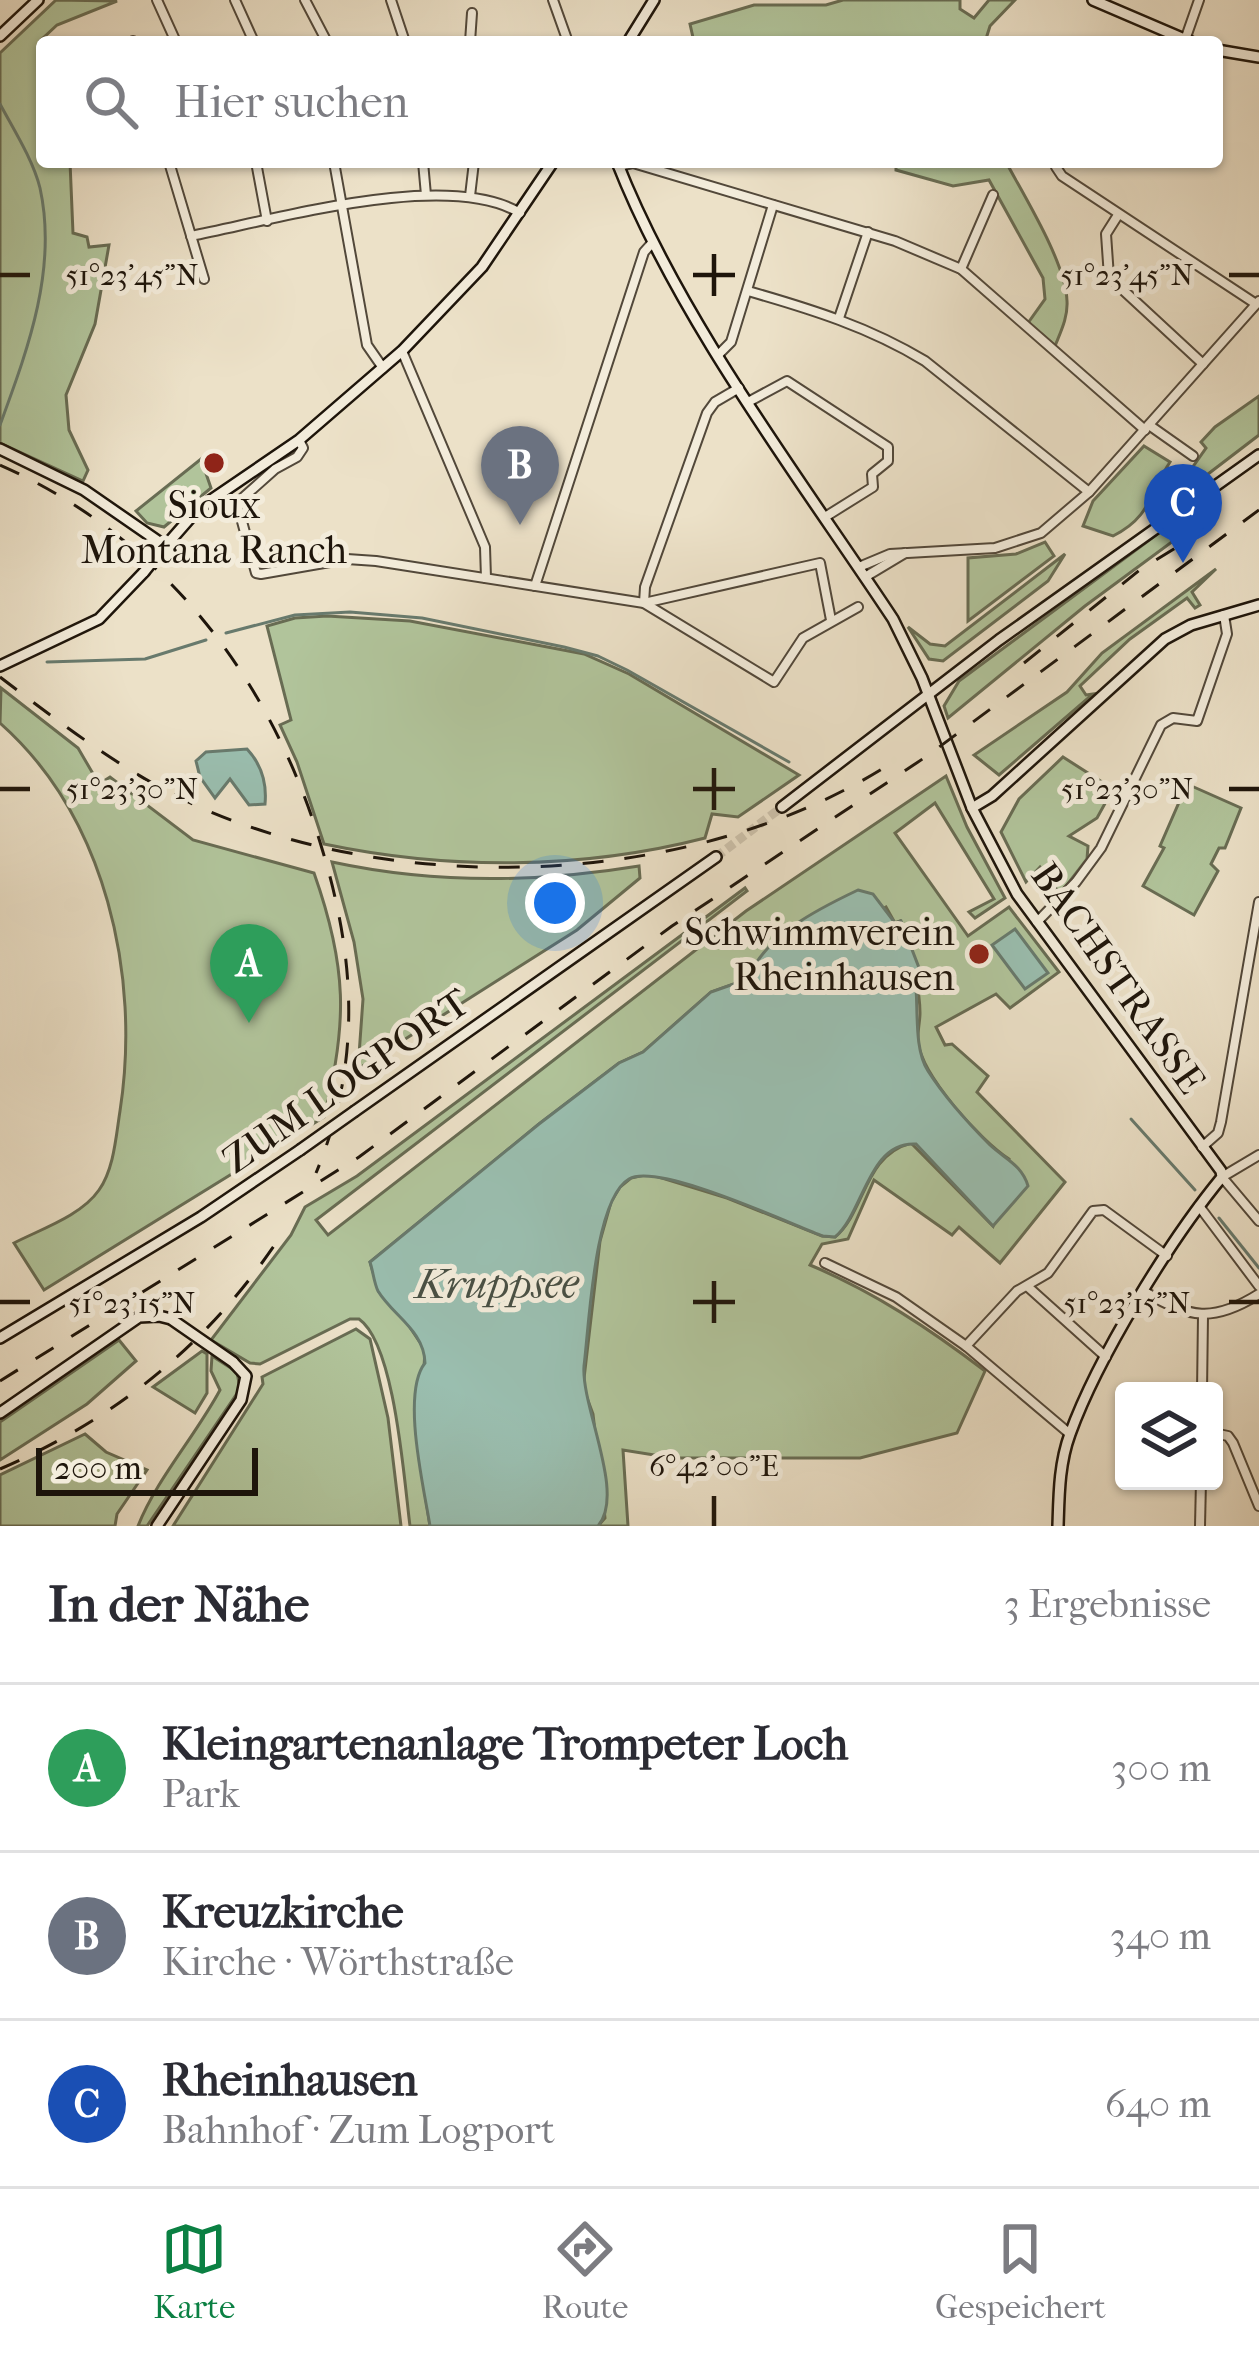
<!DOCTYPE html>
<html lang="de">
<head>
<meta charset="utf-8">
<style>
  :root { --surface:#fff; --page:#f2f2f3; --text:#2b2b33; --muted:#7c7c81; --line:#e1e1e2; --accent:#0b8043 }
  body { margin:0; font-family:"IM FELL French Canon",serif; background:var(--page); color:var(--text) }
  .controls { position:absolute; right:36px; bottom:36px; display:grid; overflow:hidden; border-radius:12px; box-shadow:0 3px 9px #0004 }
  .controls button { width:108px; height:108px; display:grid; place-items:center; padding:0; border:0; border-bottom:3px solid var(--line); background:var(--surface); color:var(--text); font:60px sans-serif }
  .scale { position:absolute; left:36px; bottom:30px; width:222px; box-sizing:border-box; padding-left:12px; border:6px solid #1e150b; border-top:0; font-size:33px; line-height:42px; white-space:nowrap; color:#1e150b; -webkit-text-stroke:9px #f3ecdb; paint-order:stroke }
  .you { position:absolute; left:555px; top:903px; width:42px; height:42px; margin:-30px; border:9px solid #fff; border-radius:50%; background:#1a73e8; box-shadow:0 0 0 18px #1a73e833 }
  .badge { display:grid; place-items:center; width:78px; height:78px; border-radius:50%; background:var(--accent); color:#fff; font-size:39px; font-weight:700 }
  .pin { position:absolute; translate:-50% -99px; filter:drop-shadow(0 3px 6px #0008) }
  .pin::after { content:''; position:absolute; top:63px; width:42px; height:36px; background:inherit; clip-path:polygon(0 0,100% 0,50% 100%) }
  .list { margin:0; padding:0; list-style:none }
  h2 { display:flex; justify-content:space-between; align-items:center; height:156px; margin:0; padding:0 48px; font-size:51px }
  h2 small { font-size:39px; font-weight:400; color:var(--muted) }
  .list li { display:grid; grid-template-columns:78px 1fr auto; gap:36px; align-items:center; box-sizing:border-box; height:168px; padding:0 48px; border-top:3px solid var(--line) }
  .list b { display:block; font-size:45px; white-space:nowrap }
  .list p { margin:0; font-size:39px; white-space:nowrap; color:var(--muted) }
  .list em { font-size:39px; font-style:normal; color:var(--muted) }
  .icon { flex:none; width:66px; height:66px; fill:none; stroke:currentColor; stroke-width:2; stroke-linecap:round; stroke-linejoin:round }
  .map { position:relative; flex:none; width:1259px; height:1526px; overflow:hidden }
  .search { position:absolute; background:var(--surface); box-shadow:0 3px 9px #0004; left:36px; right:36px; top:36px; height:132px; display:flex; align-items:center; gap:30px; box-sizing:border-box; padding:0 42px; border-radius:12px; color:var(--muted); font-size:45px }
  .sheet { height:660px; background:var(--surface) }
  nav { display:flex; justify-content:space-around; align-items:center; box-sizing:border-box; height:168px; border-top:3px solid var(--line); background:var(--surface); font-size:33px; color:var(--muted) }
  nav a { display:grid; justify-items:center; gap:6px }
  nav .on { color:var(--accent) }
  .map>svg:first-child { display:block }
</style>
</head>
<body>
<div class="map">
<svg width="1259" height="1526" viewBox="0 0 1259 1526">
  <rect width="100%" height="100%" fill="#ece1c8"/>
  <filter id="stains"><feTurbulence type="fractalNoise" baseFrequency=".00167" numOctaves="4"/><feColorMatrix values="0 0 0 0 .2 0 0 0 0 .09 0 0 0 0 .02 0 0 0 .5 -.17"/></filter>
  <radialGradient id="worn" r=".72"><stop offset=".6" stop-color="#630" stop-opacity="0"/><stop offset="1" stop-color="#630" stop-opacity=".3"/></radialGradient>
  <g fill="#b1c49b" stroke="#686c53" stroke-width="3">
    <path d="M56 0 117 1 57 25 40 41 42 162H70L73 233 87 237 89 247 109 245 95 324 66 395 69 430 88 470 83 481 0 443V53Z"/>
    <path d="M843 0H960V9L974 18 989 0H1015L990 26 985 42H694L690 24 754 5H826Z"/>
    <path d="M896 162H1006C1024 196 1066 263 1067 301 1068 317 1061 331 1055 346L1028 323 1045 299 1043 278 989 180 953 186 896 170Z"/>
    <path d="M1259 396V435L1174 500 1173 495 1206 448 1201 442 1215 427Z"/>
    <path d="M1144 446 1170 462C1149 494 1151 517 1113 536L1083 526 1093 501Z"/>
    <path d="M201 459 211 488 164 527 147 523 136 511Z"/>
    <path d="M1175 521 1184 533 1085 606 948 718 944 706 959 681Z"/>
    <path d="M1045 542 1054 556 968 621V558L1016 554Z"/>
    <path d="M1065 554 1048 581 943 661 929 659 908 627 930 644 945 646Z"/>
    <path d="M1216 569 1192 592 1200 605 1195 608 1187 598 1130 639 1080 686 1086 695 1093 694 999 775 974 755 1067 692 1102 653Z"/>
    <path d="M327 616 410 621 584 654 629 674 799 775 738 817 712 814 705 838C581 870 448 870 324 844L297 762 280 725 291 720 267 626 295 618Z"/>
    <path d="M1 688 78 748 99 784 110 777 193 840 314 873C347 966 348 1023 324 1117L44 1290 14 1243C41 1229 81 1216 99 1190 114 1169 116 1136 120 1111 141 976 106 817 0 723Z"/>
    <path d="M1063 757 1113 789 1097 818 1069 836 1088 846 1087 859 1060 894 1040 867 1026 882 1001 832 1019 799Z"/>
    <path d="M946 776 967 827 1005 898 975 918 969 912 994 899 935 803 895 833 968 936 1009 907 1059 972 1010 1008 996 994 936 1027 945 1045 952 1044 988 1076 977 1092 1065 1182 1000 1263 959 1227 952 1235 874 1180 848 1239 822 1244 810 1265C874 1292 930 1329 985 1371L957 1433 860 1458H673L623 1450 628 1526H598L605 1518 593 1414 583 1387 600 1241 611 1202 620 1187 631 1178 649 1174 727 1198 822 1236 835 1237C866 1211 863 1156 911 1143L993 1226 1009 1159C980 1140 922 1076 918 1042 917 1032 920 1023 920 1013 920 983 908 951 900 921L895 923 886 907 748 979 711 992 643 1052 619 1063 539 1124 370 1262 379 1292 399 1311 425 1350 419 1455 430 1526H410C404 1480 395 1344 359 1319H350L260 1364 250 1363 211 1340 291 1235 305 1207 357 1176 745 888 747 891 316 1220 328 1235 746 911Z"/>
    <path d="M1187 784 1241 808 1225 848H1219L1211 864 1218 871 1194 915 1143 886 1164 848 1160 846Z"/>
    <path d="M332 862C434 884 536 883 639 866L640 878 577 930 358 1069 363 999 354 942Z"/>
    <path d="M356 1329 370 1339 388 1418 401 1526H173L263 1384 262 1377Z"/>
    <path d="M119 1340 136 1361 87 1404 0 1460V1422Z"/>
    <path d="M202 1351 207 1354V1393L195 1413 153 1387Z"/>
    <path d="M212 1356 237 1372 240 1389 147 1526H138C156 1480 196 1435 220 1390L211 1371Z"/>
    <path d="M85 1434 106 1452 147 1470 117 1514 115 1526H0V1475Z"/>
  </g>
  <g fill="#9abeaf" stroke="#687a6d" stroke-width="3">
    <path d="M247 749C261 764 267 783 265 804L249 805 230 779 215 798 200 777 196 761 206 752Z"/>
    <path d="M858 890 873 894 895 923 901 921 921 973 915 977C919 1005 913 1048 928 1071 944 1096 969 1124 990 1145 1005 1159 1022 1165 1028 1186L993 1226 916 1144C868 1141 864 1213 835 1237L823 1236C788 1223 658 1162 629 1179 594 1199 589 1327 584 1366 581 1407 626 1494 598 1526H430C424 1488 401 1393 425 1363 424 1330 393 1316 378 1291 374 1283 373 1271 370 1262L539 1124 619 1063 643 1052 711 992 748 979C765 935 818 909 858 890Z"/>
    <path d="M1015 929 1048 973 1025 989 992 945Z"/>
  </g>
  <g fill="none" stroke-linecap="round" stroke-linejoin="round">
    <g stroke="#687a6d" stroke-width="3">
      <path d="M0 104C14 130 33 160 40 188 58 270 27 351 0 425"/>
      <path d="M226 633 295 615 350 612 422 618 564 647 598 656 627 670 789 762"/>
      <path d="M47 662 145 659 206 640"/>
      <path d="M1131 1119 1195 1190"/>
      <path d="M1219 1218 1259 1268"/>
    </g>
    <path stroke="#cdc2ac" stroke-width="9" stroke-dasharray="9 4.5" stroke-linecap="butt" d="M716 857 782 807"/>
    <defs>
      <g id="street">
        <path d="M157 0 176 42"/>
        <path d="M235 0 254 42"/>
        <path d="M305 0 327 42"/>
        <path d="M391 0 405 42"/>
        <path d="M553 0 568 42"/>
        <path d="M1185 40 1199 0"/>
        <path d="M133 41V42"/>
        <path d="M470 42 472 13"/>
        <path d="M169 162 204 279"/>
        <path d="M256 162 267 221"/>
        <path d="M334 162 367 345 383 368"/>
        <path d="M423 162 426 195"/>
        <path d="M618 166 633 163 895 241 961 269 1145 430"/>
        <path d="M1056 167 1062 176 1256 304"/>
        <path d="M470 196 474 162"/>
        <path d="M1118 215 1106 234 1109 277 1203 364"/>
        <path d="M191 236C274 220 447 169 520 213"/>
        <path d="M961 269 993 195"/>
        <path d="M748 291C811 309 869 327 925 361L1089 492"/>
        <path d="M839 318 868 232"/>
        <path d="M402 351 485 547 486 578"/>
        <path d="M719 354 731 342 773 205"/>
        <path d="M739 388 715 402 707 413 645 587 644 603 774 682 803 638 858 607"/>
        <path d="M750 401 787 381 888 447V461L872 474 873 487 825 517"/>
        <path d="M1149 425 1193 456"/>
        <path d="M299 440 303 448 297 457 275 469 237 503 256 573 261 574 347 559 376 561 644 603 820 563 831 620"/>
        <path d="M859 567 890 554 995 548 1041 533 1089 492 1259 301"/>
        <path d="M865 577 905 553"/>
        <path d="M535 586 644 252 653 242"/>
        <path d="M1037 922 1076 882 1101 848 1161 725 1173 718 1197 721 1227 634 1224 615"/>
        <path d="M1202 1147 1218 1133 1221 1122 1259 902"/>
        <path d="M1259 1155 1222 1177 1259 1221"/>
        <path d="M1199 1206 1259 1286"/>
        <path d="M825 1263 896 1297 966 1346 1070 1434"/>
        <path d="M1027 1286 1106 1357"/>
        <path d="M1145 1292C1190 1318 1213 1323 1259 1294"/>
        <path d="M966 1346 1017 1291 1048 1273 1093 1211 1104 1210 1167 1256"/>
        <path d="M1202 1391 1203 1316"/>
        <path d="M1214 1433 1228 1436 1233 1443 1259 1506"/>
        <path d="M1200 1526 1201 1481"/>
      </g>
      <g id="secondary">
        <path d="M1093 0 1191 42"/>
        <path d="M0 36 38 0"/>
        <path d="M628 42 654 0"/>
        <path d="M1217 50 1259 57"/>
        <path d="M617 162C679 320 799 477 893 619L922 678 972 808 1017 894 1221 1171 1222 1177C1170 1240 1098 1357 1070 1434 1059 1464 1059 1495 1058 1526"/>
        <path d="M0 449 84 490 165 546"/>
        <path d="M156 557 198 509 299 440 402 351 482 267 553 162"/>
        <path d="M0 666 99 619 144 572"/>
        <path d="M782 807 999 640 1259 455"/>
        <path d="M972 808 992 796 1165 639 1191 625 1259 605"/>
        <path d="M355 1111 716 857"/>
        <path d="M0 1338 201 1217 300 1150"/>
        <path d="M0 1413 139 1317 159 1316 171 1319"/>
        <path d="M157 1526 241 1400 246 1376 233 1362"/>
      </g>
    </defs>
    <use href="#street" stroke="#52483a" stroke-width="12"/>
    <use href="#secondary" stroke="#1e150b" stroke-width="14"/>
    <use href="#street" stroke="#f3ecdb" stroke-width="8"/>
    <use href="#secondary" stroke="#f3ecdb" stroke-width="9"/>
    <g stroke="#1e150b" stroke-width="3" stroke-dasharray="21 21" stroke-linecap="butt">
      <path d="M0 465C165 538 273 681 323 852 356 962 361 1065 316 1173"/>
      <path d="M1024 663 1141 569 1228 516"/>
      <path d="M0 677C63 725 125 773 197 806 405 899 697 887 890 764"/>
      <path d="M0 1381 359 1157 672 926 927 756 1259 510"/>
      <path d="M0 1469C120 1417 213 1340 284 1231"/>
    </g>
    <defs>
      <g id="secondary-bridge">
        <path d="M144 572 156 557"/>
        <path d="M300 1150 355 1111"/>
        <path d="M171 1319 233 1362"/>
      </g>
    </defs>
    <use href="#secondary-bridge" stroke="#1e150b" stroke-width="14" stroke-linecap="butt"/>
    <use href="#secondary-bridge" stroke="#f3ecdb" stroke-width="9"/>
  </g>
  <path fill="none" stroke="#1e150b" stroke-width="4.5" d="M714 254V296M0 275H30M693 275H735M1229 275H1259M714 768V810M0 789H30M693 789H735M1229 789H1259M714 1281V1323M0 1302H30M693 1302H735M1229 1302H1259M714 1496V1526"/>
  <g fill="#8f2418" stroke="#f3ecdb" stroke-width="4.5">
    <circle cx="214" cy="463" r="12"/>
    <circle cx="979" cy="954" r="12"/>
  </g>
  <g text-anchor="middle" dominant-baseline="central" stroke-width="10" stroke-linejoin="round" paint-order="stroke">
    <g font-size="39" fill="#1e150b" stroke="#f3ecdb">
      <text x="214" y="505">Sioux<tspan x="214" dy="45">Montana Ranch</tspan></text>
      <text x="955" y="932" text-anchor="end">Schwimmverein<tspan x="955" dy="45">Rheinhausen</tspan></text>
    </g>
    <g font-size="39" fill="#1e150b" stroke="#f3ecdb">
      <text transform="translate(1118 978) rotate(55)">BACHSTRASSE</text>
      <text transform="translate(346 1081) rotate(-35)">ZUM LOGPORT</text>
    </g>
    <g font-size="42" font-style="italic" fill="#495044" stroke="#f3ecdb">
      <text x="497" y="1284">Kruppsee</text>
    </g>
  </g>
  <g font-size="30" text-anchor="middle" fill="#1e150b" stroke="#f3ecdb" stroke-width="10" stroke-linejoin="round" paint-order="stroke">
    <text x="132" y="285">51°23'45"N</text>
    <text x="1127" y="285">51°23'45"N</text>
    <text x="132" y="799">51°23'30"N</text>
    <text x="1127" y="799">51°23'30"N</text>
    <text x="132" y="1313">51°23'15"N</text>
    <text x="1127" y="1313">51°23'15"N</text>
    <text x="714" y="1476">6°42'00"E</text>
  </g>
  <rect width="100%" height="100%" filter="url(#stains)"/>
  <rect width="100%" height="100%" fill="url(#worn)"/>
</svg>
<div class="controls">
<button><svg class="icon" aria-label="layers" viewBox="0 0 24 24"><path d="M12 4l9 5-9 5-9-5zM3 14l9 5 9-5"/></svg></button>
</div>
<div class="scale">200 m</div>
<div class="you"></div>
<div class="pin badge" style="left:249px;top:1023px;background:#2e9e5b">A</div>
<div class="pin badge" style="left:520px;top:525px;background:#6b7280">B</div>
<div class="pin badge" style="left:1183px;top:563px;background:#1a4fb4">C</div>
<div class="search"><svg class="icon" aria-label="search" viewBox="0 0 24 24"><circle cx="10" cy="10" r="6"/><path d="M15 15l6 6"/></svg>Hier suchen</div>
</div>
<section class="sheet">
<h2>In der Nähe<small>3 Ergebnisse</small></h2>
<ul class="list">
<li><span class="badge" style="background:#2e9e5b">A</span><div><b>Kleingartenanlage Trompeter Loch</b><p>Park</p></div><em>300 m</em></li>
<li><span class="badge" style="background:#6b7280">B</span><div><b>Kreuzkirche</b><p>Kirche · Wörthstraße</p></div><em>340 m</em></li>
<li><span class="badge" style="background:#1a4fb4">C</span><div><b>Rheinhausen</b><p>Bahnhof · Zum Logport</p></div><em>640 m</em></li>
</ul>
</section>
<nav>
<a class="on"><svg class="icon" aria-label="map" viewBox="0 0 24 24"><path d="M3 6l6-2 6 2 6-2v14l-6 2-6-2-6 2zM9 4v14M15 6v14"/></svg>Karte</a>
<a><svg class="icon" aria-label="directions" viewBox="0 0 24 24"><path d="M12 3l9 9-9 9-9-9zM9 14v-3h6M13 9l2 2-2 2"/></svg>Route</a>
<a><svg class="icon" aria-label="saved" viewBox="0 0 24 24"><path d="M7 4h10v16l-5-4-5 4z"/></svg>Gespeichert</a>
</nav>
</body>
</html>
